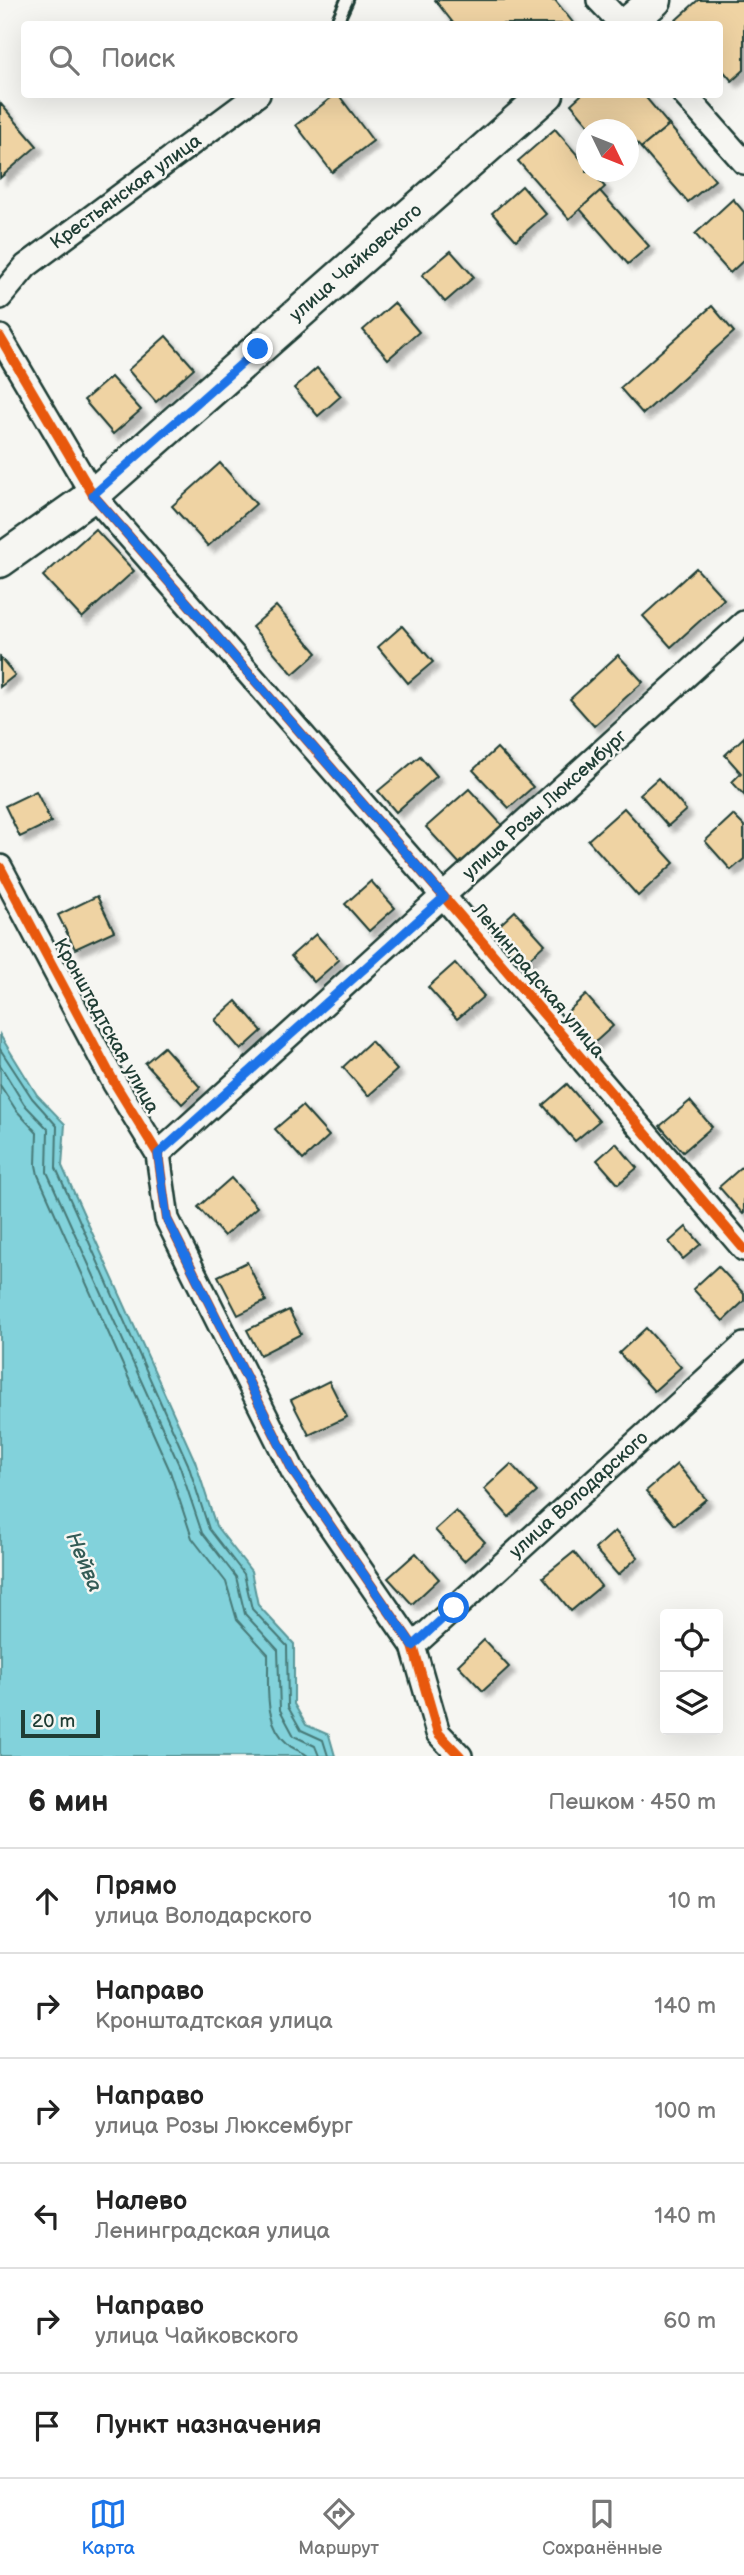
<!DOCTYPE html>
<html lang="ru">
<head>
<meta charset="utf-8">
<style>
  :root { --surface:#fff; --page:#f2f2f2; --text:#222; --muted:#767676; --line:#e0e0e0; --accent:#1a73e8 }
  body { margin:0; font-family:"Balsamiq Sans",sans-serif; background:var(--page); color:var(--text) }
  .controls { position:absolute; right:21px; bottom:21px; display:grid; overflow:hidden; border-radius:7px; box-shadow:0 7px 28px #0002 }
  .controls button { width:63px; height:63px; display:grid; place-items:center; padding:0; border:0; border-bottom:2px solid var(--line); background:var(--surface); color:var(--text); font:35px sans-serif }
  .compass { position:absolute; left:576px; top:119px; width:63px; height:63px; border-radius:50%; background:var(--surface); box-shadow:0 7px 28px #0002; rotate:133deg }
  .scale { position:absolute; left:21px; bottom:18px; width:79px; box-sizing:border-box; padding-left:7px; border:4px solid #1f3d34; border-top:0; font-size:19px; line-height:24px; white-space:nowrap; color:#1f3d34; -webkit-text-stroke:5px #f6f6f2; paint-order:stroke }
  .stop { position:absolute; width:21px; height:21px; margin:-16px; border:5px solid #1a73e8; border-radius:50%; background:#fff }
  .stop.end { background:#1a73e8; border-color:#fff; box-shadow:0 2px 7px #0008 }
  .list { margin:0; padding:0; list-style:none }
  h2 { display:flex; justify-content:space-between; align-items:center; height:91px; margin:0; padding:0 28px; font-size:30px }
  h2 small { font-size:23px; font-weight:400; color:var(--muted) }
  .list li { display:grid; grid-template-columns:46px 1fr auto; gap:21px; align-items:center; box-sizing:border-box; height:105px; padding:0 28px; border-top:2px solid var(--line) }
  .list b { display:block; font-size:26px; white-space:nowrap }
  .list p { margin:0; font-size:23px; white-space:nowrap; color:var(--muted) }
  .list em { font-size:23px; font-style:normal; color:var(--muted) }
  .icon { flex:none; width:38px; height:38px; fill:none; stroke:currentColor; stroke-width:2; stroke-linecap:round; stroke-linejoin:round }
  .map { position:relative; flex:none; width:744px; height:1756px; overflow:hidden }
  .search { position:absolute; background:var(--surface); box-shadow:0 7px 28px #0002; left:21px; right:21px; top:21px; height:77px; display:flex; align-items:center; gap:18px; box-sizing:border-box; padding:0 24px; border-radius:7px; color:var(--muted); font-size:26px }
  .sheet { height:721px; background:var(--surface) }
  nav { display:flex; justify-content:space-around; align-items:center; box-sizing:border-box; height:98px; border-top:2px solid var(--line); background:var(--surface); font-size:19px; color:var(--muted) }
  nav a { display:grid; justify-items:center; gap:4px }
  nav .on { color:var(--accent) }
  .map>svg:first-child { display:block }
</style>
</head>
<body>
<div class="map">
<svg width="744" height="1756" viewBox="0 0 744 1756">
  <defs>
    <filter id="shadow"><feDropShadow dx="6" dy="6" stdDeviation="2" flood-color="#0004"/></filter>
  </defs>
  <rect width="100%" height="100%" fill="#f6f6f2"/>
  <filter id="ink" filterUnits="userSpaceOnUse"><feTurbulence type="fractalNoise" baseFrequency=".0143" numOctaves="2"/><feDisplacementMap in="SourceGraphic" scale="14" xChannelSelector="R" yChannelSelector="G"/><feConvolveMatrix kernelMatrix="1 2 1 2 8 2 1 2 1" color-interpolation-filters="sRGB"/></filter>
  <g filter="url(#ink)">
    <path fill="#82d2db" stroke="#5a9698" stroke-width="2" d="M0 1035 37 1095 65 1124 62 1166 195 1461 216 1526 251 1571 258 1605 294 1644V1704L306 1725 329 1735 335 1756H0Z"/>
    <g fill="none" stroke-linecap="round" stroke-linejoin="round">
      <g stroke="#477977" stroke-width="2">
        <path d="M0 1049 32 1098 57 1126 56 1168 188 1464 209 1529 244 1574 252 1609 287 1646 288 1707 301 1730 323 1740 328 1756"/>
        <path d="M0 1065 24 1104 48 1129 47 1172 180 1467 202 1533 236 1577 245 1614 278 1650 280 1710 294 1736 315 1746 319 1756"/>
        <path d="M0 1085 16 1110 37 1133 36 1165 38 1175 170 1471 192 1538 226 1582 237 1620 268 1654C269 1685 262 1722 289 1745 294 1750 302 1751 308 1756"/>
      </g>
    </g>
    <g fill="#efd3a3" stroke="#1f3d34" stroke-width="2" filter="url(#shadow)">
      <path d="M435 0H555L574 24H454Z"/>
      <path d="M698 0H744V70L732 81 720 67V24H681L676 20Z"/>
      <path d="M336 94H338L373 141 332 172 296 125Z"/>
      <path d="M582 94H643L669 125 641 148 628 134V130H625L618 121 607 130H593L571 104Z"/>
      <path d="M0 103 37 146 0 178Z"/>
      <path d="M669 125 715 180 688 202 641 148Z"/>
      <path d="M555 129 586 165V172H592L605 187 569 219 518 161Z"/>
      <path d="M522 186 546 214 516 240 492 213Z"/>
      <path d="M600 191 649 246 628 264 580 209Z"/>
      <path d="M733 199 744 212V260L730 273 695 234Z"/>
      <path d="M451 251 474 277 445 302 422 275Z"/>
      <path d="M394 303 419 332 388 359 363 330Z"/>
      <path d="M712 306 734 332 643 414 620 388Z"/>
      <path d="M166 336 194 368 156 402 128 370Z"/>
      <path d="M317 368 341 396 318 416 294 388Z"/>
      <path d="M111 377 141 410 113 434 84 400Z"/>
      <path d="M220 463 256 504 208 546 172 506Z"/>
      <path d="M95 529 134 571 82 618 43 576Z"/>
      <path d="M696 568 724 599 671 647 643 616Z"/>
      <path d="M276 606 317 653 293 674 252 627Z"/>
      <path d="M402 626 433 662 408 683 378 647Z"/>
      <path d="M618 655 643 682 594 726 570 699Z"/>
      <path d="M0 657 15 675 0 687Z"/>
      <path d="M744 737V795L732 782 741 773 725 755Z"/>
      <path d="M497 748 533 787 509 808 473 770Z"/>
      <path d="M420 756 437 776 396 812 378 791Z"/>
      <path d="M658 778 686 810 668 826 640 794Z"/>
      <path d="M469 789 502 825 460 864 426 827Z"/>
      <path d="M36 791 51 822 20 837 5 806Z"/>
      <path d="M624 808 674 863 638 896 588 840Z"/>
      <path d="M733 815 744 826V859L731 870 705 841Z"/>
      <path d="M371 881 395 908 369 931 345 904Z"/>
      <path d="M97 896 114 931 75 949 58 915Z"/>
      <path d="M515 911 545 944 522 965 492 932Z"/>
      <path d="M316 934 339 960 314 982 291 956Z"/>
      <path d="M455 963 484 996 457 1019 428 987Z"/>
      <path d="M586 995 613 1026 593 1044 566 1013Z"/>
      <path d="M236 1001 262 1031 241 1050 215 1020Z"/>
      <path d="M371 1041 397 1070 368 1096 343 1067Z"/>
      <path d="M164 1047 200 1087 182 1104 145 1063Z"/>
      <path d="M567 1084 599 1121 575 1141 543 1105Z"/>
      <path d="M690 1101 712 1127 683 1152 660 1126Z"/>
      <path d="M302 1106 329 1136 303 1160 275 1129Z"/>
      <path d="M616 1143 637 1168 618 1184 597 1160Z"/>
      <path d="M744 1165V1213L743 1214 719 1187Z"/>
      <path d="M231 1178 257 1207 224 1236 198 1207Z"/>
      <path d="M686 1227 701 1244 683 1259 669 1242Z"/>
      <path d="M247 1262 266 1301 238 1315 218 1276Z"/>
      <path d="M718 1266 744 1294V1301L723 1321 693 1289Z"/>
      <path d="M289 1310 301 1334 260 1355 247 1330Z"/>
      <path d="M646 1328 681 1367 654 1391 619 1353Z"/>
      <path d="M329 1381 347 1417 309 1435 291 1400Z"/>
      <path d="M511 1464 537 1492 509 1517 484 1489Z"/>
      <path d="M677 1464 706 1499 675 1525 646 1491Z"/>
      <path d="M456 1511 485 1542 464 1561 435 1530Z"/>
      <path d="M615 1531 638 1557 618 1575 595 1549Z"/>
      <path d="M574 1552 601 1586 571 1611 543 1577Z"/>
      <path d="M416 1553 439 1579 412 1604 388 1578Z"/>
      <path d="M484 1640 509 1667 483 1691 458 1665Z"/>
    </g>
    <g fill="none" stroke-linecap="round" stroke-linejoin="round">
      <defs>
        <path id="service" d="M336 24 347 0"/>
        <g id="minor">
          <path d="M599 0 622 24"/>
          <path d="M684 94 744 162"/>
          <path d="M0 297 26 266 258 94"/>
          <path d="M0 337 93 495 444 897 744 1249"/>
          <path d="M0 867 115 1084 158 1154 167 1219 294 1473 413 1646 438 1733 460 1756"/>
          <path d="M158 1154 744 623"/>
          <path d="M413 1646 744 1345"/>
        </g>
        <g id="secondary">
          <path d="M627 24 655 0"/>
          <path d="M0 561 93 495 547 94"/>
        </g>
      </defs>
      <use href="#service" stroke="#1f3d34" stroke-width="16"/>
      <use href="#minor" stroke="#1f3d34" stroke-width="28"/>
      <use href="#secondary" stroke="#1f3d34" stroke-width="37"/>
      <use href="#service" stroke="#f6f6f2" stroke-width="10"/>
      <use href="#minor" stroke="#f6f6f2" stroke-width="23"/>
      <use href="#secondary" stroke="#f6f6f2" stroke-width="32"/>
      <defs>
        <g id="cycleway">
          <path d="M0 337 93 495 444 897 744 1249"/>
          <path d="M0 867 115 1084 158 1154 167 1219 294 1473 413 1646 438 1733 460 1756"/>
        </g>
      </defs>
      <use href="#cycleway" stroke="#f6f6f2" stroke-width="15"/>
      <use href="#cycleway" stroke="#e8590c" stroke-width="10"/>
    </g>
  </g>
  <g fill="none" stroke-linecap="round" stroke-linejoin="round" filter="url(#ink)">
    <path stroke="#1a73e8" stroke-width="9" d="M258 349 93 495 444 897 158 1154 167 1219 294 1473 413 1646 454 1608"/>
  </g>
  <g text-anchor="middle" dominant-baseline="central" stroke-width="5" stroke-linejoin="round" paint-order="stroke">
    <g font-size="19" fill="#1f3d34" stroke="#f6f6f2">
      <text transform="translate(126 192) rotate(-36)">Крестьянская улица</text>
      <text transform="translate(356 263) rotate(-41)">улица Чайковского</text>
      <text transform="translate(545 805) rotate(-42)">улица Розы Люксембург</text>
      <text transform="translate(538 981) rotate(50)">Ленинградская улица</text>
      <text transform="translate(106 1026) rotate(61)">Кронштадтская улица</text>
      <text transform="translate(579 1495) rotate(-42)">улица Володарского</text>
    </g>
    <g font-size="21" font-style="italic" fill="#335b55" stroke="#f6f6f2">
      <text transform="translate(84 1562) rotate(67)">Нейва</text>
    </g>
  </g>
</svg>
<div class="controls">
<button><svg class="icon" aria-label="locate" viewBox="0 0 24 24"><circle cx="12" cy="12" r="6"/><path d="M12 2v4M12 18v4M2 12h4M18 12h4"/></svg></button>
<button><svg class="icon" aria-label="layers" viewBox="0 0 24 24"><path d="M12 4l9 5-9 5-9-5zM3 14l9 5 9-5"/></svg></button>
</div>
<svg class="compass" viewBox="-18 -18 36 36"><path d="M0-13l5 13h-10z" fill="#e53935"/><path d="M0 13l5-13h-10z" fill="#767676"/></svg>
<div class="scale">20 m</div>
<div class="stop" style="left:454px;top:1608px"></div>
<div class="stop end" style="left:258px;top:349px"></div>
<div class="search"><svg class="icon" aria-label="search" viewBox="0 0 24 24"><circle cx="10" cy="10" r="6"/><path d="M15 15l6 6"/></svg>Поиск</div>
</div>
<section class="sheet">
<h2>6 мин<small>Пешком · 450 m</small></h2>
<ul class="list">
<li><svg class="icon" aria-label="ahead" viewBox="0 0 24 24"><path d="M12 20V5M6 11l6-6 6 6"/></svg><div><b>Прямо</b><p>улица Володарского</p></div><em>10 m</em></li>
<li><svg class="icon" aria-label="right" viewBox="0 0 24 24"><path d="M7 20v-9h11M14 6l5 5-5 5"/></svg><div><b>Направо</b><p>Кронштадтская улица</p></div><em>140 m</em></li>
<li><svg class="icon" aria-label="right" viewBox="0 0 24 24"><path d="M7 20v-9h11M14 6l5 5-5 5"/></svg><div><b>Направо</b><p>улица Розы Люксембург</p></div><em>100 m</em></li>
<li><svg class="icon" aria-label="left" viewBox="0 0 24 24"><path d="M17 20v-9H6M10 6l-5 5 5 5"/></svg><div><b>Налево</b><p>Ленинградская улица</p></div><em>140 m</em></li>
<li><svg class="icon" aria-label="right" viewBox="0 0 24 24"><path d="M7 20v-9h11M14 6l5 5-5 5"/></svg><div><b>Направо</b><p>улица Чайковского</p></div><em>60 m</em></li>
<li><svg class="icon" aria-label="arrive" viewBox="0 0 24 24"><path d="M6 21V4h12l-3 4 3 4H6"/></svg><div><b>Пункт назначения</b></div></li>
</ul>
</section>
<nav>
<a class="on"><svg class="icon" aria-label="map" viewBox="0 0 24 24"><path d="M3 6l6-2 6 2 6-2v14l-6 2-6-2-6 2zM9 4v14M15 6v14"/></svg>Карта</a>
<a><svg class="icon" aria-label="directions" viewBox="0 0 24 24"><path d="M12 3l9 9-9 9-9-9zM9 14v-3h6M13 9l2 2-2 2"/></svg>Маршрут</a>
<a><svg class="icon" aria-label="saved" viewBox="0 0 24 24"><path d="M7 4h10v16l-5-4-5 4z"/></svg>Сохранённые</a>
</nav>
</body>
</html>
